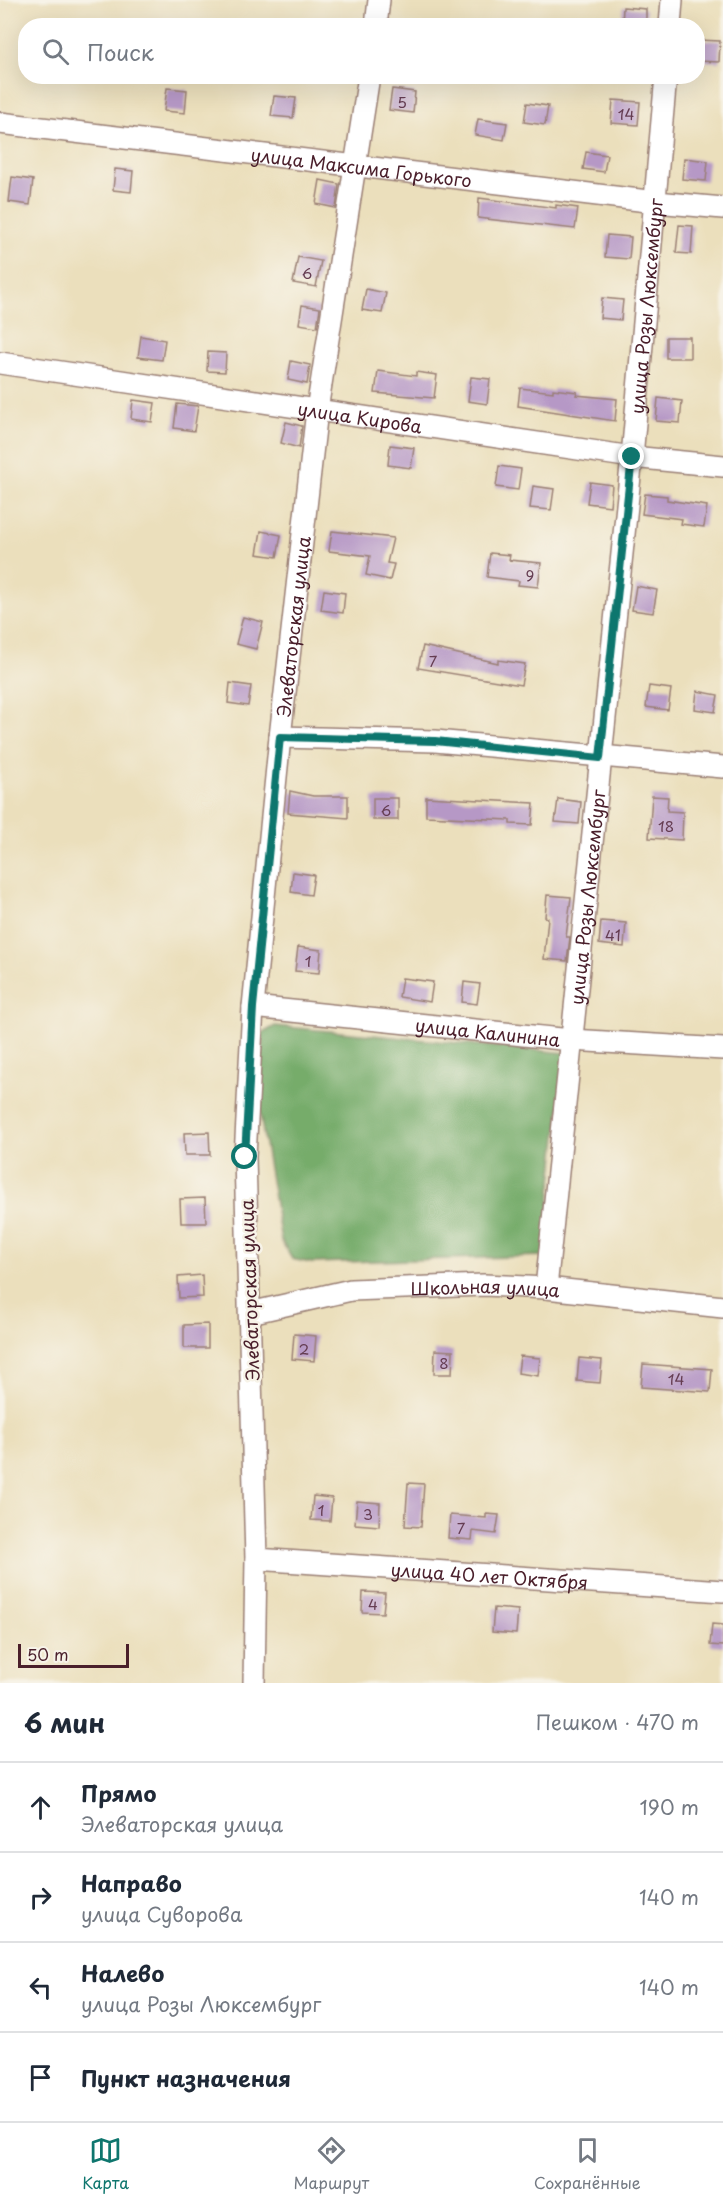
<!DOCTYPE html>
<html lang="ru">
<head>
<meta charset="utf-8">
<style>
  :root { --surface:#fff; --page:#f6f6f7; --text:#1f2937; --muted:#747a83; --line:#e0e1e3; --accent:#0f766e }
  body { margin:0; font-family:"Playpen Sans",sans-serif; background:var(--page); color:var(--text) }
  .scale { position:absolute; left:18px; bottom:15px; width:111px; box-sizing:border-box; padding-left:6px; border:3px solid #4a1f2b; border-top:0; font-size:16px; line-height:21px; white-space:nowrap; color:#4a1f2b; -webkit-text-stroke:4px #f7f3e8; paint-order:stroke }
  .stop { position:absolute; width:18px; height:18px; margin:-14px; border:4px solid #0f766e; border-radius:50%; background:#fff }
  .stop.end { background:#0f766e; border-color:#fff; box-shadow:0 2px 6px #0008 }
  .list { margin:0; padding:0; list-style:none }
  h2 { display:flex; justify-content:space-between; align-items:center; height:78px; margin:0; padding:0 24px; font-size:26px }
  h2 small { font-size:20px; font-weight:400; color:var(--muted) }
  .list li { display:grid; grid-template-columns:39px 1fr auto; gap:18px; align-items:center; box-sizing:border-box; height:90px; padding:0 24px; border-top:2px solid var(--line) }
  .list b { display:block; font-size:22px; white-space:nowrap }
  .list p { margin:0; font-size:20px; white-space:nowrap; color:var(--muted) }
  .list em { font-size:20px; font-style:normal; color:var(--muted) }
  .icon { flex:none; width:33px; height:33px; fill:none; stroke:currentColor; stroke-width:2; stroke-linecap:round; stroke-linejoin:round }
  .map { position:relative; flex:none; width:723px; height:1683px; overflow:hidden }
  .search { position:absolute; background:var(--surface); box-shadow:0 6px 24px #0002; left:18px; right:18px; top:18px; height:66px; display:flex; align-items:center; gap:15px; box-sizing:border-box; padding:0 21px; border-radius:24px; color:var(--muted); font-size:22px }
  .sheet { height:438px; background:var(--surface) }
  nav { display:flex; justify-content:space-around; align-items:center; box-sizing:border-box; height:84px; border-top:2px solid var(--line); background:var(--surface); font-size:16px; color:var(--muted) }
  nav a { display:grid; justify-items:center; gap:3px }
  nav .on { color:var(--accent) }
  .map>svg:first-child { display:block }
</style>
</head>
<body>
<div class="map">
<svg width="723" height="1683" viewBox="0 0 723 1683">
  <rect width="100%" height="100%" fill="#f7f3e8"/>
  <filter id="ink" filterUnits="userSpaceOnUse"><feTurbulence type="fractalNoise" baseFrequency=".0167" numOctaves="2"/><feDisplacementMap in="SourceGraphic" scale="12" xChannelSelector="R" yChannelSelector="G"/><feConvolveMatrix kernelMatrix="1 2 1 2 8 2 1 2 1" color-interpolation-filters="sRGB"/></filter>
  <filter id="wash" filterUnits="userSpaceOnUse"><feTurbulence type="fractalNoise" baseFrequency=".008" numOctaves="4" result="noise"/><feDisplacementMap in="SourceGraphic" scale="24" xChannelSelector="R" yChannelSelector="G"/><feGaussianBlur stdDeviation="1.35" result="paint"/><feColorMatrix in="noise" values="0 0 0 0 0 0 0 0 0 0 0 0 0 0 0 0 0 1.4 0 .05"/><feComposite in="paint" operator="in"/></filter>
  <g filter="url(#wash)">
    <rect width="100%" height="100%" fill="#ebdfbc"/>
    <path fill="#76ac6a" stroke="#60664a" stroke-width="1.5" d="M275 1026 566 1053 544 1256 311 1263 292 1259 281 1240 259 1108 263 1033Z"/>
    <g id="blocks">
      <g fill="#b698c6">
        <path d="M623 7 646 9V26H622Z"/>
        <path d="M698 40 720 41 719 62 698 61Z"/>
        <path d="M167 88 187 90 185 113 164 111Z"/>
        <path d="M392 89 415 92 413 113 389 110Z"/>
        <path d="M274 96 296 98 293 118 271 116Z"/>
        <path d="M613 100 640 102 638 125 611 123Z"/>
        <path d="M527 103 548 106 545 125 524 122Z"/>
        <path d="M478 119 507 123 504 140 475 135Z"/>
        <path d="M586 152 607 155 604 172 583 169Z"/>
        <path d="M684 158 708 161 706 181 682 179Z"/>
        <path d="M115 169 133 171 131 192 113 190Z"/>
        <path d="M12 177 33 180 30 205 9 202Z"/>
        <path d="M320 180 339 184 336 208 316 204Z"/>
        <path d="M479 198 556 208V205L578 208 575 229 478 218Z"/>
        <path d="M679 225 693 226 691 254 676 253Z"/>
        <path d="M607 235 631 237 629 259 605 257Z"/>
        <path d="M298 257 321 261 316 287 293 283Z"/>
        <path d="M366 289 386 293 382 313 362 310Z"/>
        <path d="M602 298 623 300 621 320 600 318Z"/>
        <path d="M302 305 320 308 317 327 299 324Z"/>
        <path d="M141 336 165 340 162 360 138 357Z"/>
        <rect x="666" y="337" width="24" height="21"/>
        <path d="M208 352 226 353 225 372 207 371Z"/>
        <path d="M291 361 310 365 307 384 288 380Z"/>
        <path d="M378 371 416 376V372L437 375 434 398 375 393Z"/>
        <path d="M471 377 490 379 487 404 468 401Z"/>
        <path d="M520 388 553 392V389L577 392 576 395 617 399 615 421 518 406Z"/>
        <path d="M658 398 682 401 680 423 656 421Z"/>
        <path d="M133 400 155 403 152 422 131 419Z"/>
        <path d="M177 404 198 406 194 431 174 428Z"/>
        <path d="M286 422 302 426 299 448 281 443Z"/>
        <path d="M390 445 414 448 411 468 388 465Z"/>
        <path d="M499 466 521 469 518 490 496 487Z"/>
        <path d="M590 482 612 485 610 506 587 503Z"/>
        <path d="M533 486 554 489 551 510 530 508Z"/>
        <path d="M645 494 667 496V500L707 506 704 527 681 524 682 519 642 514Z"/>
        <path d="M261 531 281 535 277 557 257 554Z"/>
        <path d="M332 531 393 538 387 563 394 564 390 580 366 575 370 556 329 551Z"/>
        <path d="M490 553 510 555 509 560 541 563 538 587 518 585 519 581 487 577Z"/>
        <path d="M636 586 657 590 653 613 632 610Z"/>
        <path d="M324 590 345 593 343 613 321 610Z"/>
        <path d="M243 617 263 622 256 649 236 644Z"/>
        <path d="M423 646 498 663V660L525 664 521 685 418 668Z"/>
        <path d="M230 683 251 686 248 706 228 703Z"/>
        <path d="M649 686 671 689 668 710 646 707Z"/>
        <path d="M697 691 718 695 715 712 695 709Z"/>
        <path d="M290 791 313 796H348V818L288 813Z"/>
        <path d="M652 796 668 797 667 811 683 812 682 840 649 838Z"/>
        <path d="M426 797 534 803 532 825 510 824V820L426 816Z"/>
        <rect x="373" y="798" width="25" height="22"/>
        <path d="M558 799 581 802 579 824 555 822Z"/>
        <path d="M293 872 314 875 311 895 291 892Z"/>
        <path d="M547 895 571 897 566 937H570L567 961 544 959 548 918 545 917Z"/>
        <path d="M601 921 626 923 624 947 599 944Z"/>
        <path d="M298 947 321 950 319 973 295 971Z"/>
        <path d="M402 978 433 982 430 1002 399 997Z"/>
        <path d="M464 982 480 984 477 1004 462 1002Z"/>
        <path d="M209 1132 210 1155H185L184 1133Z"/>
        <path d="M205 1198 206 1223H181L180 1199Z"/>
        <path d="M202 1275 203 1297 179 1298 178 1277Z"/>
        <path d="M208 1324V1348H184V1325Z"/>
        <path d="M294 1334 316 1336 314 1361 292 1359Z"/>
        <path d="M435 1350 453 1351 452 1374H434Z"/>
        <path d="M520 1356 540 1358 538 1376 518 1373Z"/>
        <path d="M579 1358 602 1360 600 1383 577 1381Z"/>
        <path d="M643 1364 712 1369 710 1392 641 1387Z"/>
        <path d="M408 1483 424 1484 421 1527 405 1526Z"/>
        <path d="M313 1496 332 1498 330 1521 311 1520Z"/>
        <path d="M357 1501 380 1503 379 1526 355 1524Z"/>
        <path d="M486 1514 499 1515 496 1534 473 1531 472 1540 448 1538 450 1515 486 1518Z"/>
        <path d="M363 1592 385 1593 383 1613 362 1612Z"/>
        <path d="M494 1608 518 1610 516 1634 492 1632Z"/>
        <path d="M712 1624 723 1625V1646L710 1645Z"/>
      </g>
    </g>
  </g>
  <g filter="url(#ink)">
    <use href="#blocks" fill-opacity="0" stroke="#9a7f74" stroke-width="1.5"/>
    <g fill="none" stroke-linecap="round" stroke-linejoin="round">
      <defs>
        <g id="minor">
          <path d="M376 26 379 0"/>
          <path d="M670 26 672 0"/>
          <path id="s1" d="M0 123 656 202 723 208"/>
          <path id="s2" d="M0 363 632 457 723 466"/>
          <path d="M280 737 435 741 723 767"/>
          <path id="s3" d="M253 1007 571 1040 723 1049"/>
          <path id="s4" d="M546 1288 632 457 666 76"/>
          <path id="s5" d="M250 1313 351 1290 484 1285 546 1288 723 1307"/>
          <path id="s6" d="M256 1559 723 1591"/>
          <path id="s7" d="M254 1683 256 1559 245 1157 253 1007 280 737 317 410 369 76"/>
        </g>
      </defs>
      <use href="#minor" stroke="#9a7f74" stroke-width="24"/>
      <use href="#minor" stroke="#fff" stroke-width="21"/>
    </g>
  </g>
  <g fill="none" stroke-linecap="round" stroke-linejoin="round" filter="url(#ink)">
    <path stroke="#0f766e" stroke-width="8" d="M245 1157 253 1007 280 737 435 741 600 758 632 457"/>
  </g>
  <g text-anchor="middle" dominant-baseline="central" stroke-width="5" stroke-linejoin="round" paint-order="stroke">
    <g font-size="15" fill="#653d52">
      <text x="402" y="101">5</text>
      <text x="626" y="113">14</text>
      <text x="307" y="272">6</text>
      <text x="530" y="574">9</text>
      <text x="433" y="660">7</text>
      <text x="386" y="809">6</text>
      <text x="666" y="825">18</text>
      <text x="613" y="934">41</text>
      <text x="308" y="960">1</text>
      <text x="304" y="1348">2</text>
      <text x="444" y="1362">8</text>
      <text x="676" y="1378">14</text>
      <text x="321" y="1509">1</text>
      <text x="368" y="1513">3</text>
      <text x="461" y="1527">7</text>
      <text x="373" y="1603">4</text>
    </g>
    <g font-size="18" fill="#4a1f2b" stroke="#f7f3e8">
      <text stroke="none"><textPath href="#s1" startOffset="364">улица Максима Горького</textPath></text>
      <text stroke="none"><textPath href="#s4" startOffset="987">улица Розы Люксембург</textPath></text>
      <text stroke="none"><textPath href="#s2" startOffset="364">улица Кирова</textPath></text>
      <text stroke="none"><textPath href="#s7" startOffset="1059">Элеваторская улица</textPath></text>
      <text stroke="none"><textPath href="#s4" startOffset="393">улица Розы Люксембург</textPath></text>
      <text stroke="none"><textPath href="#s3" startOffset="236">улица Калинина</textPath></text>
      <text stroke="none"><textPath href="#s5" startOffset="238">Школьная улица</textPath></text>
      <text transform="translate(249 1290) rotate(-92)">Элеваторская улица</text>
      <text stroke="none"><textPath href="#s6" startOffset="234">улица 40 лет Октября</textPath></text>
    </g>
  </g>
</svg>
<div class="scale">50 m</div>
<div class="stop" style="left:245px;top:1157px"></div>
<div class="stop end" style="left:632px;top:457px"></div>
<div class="search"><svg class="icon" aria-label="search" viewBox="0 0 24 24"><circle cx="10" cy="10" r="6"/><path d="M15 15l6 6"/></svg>Поиск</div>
</div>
<section class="sheet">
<h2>6 мин<small>Пешком · 470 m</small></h2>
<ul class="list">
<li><svg class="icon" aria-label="ahead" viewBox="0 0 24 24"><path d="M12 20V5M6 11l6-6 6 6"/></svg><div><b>Прямо</b><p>Элеваторская улица</p></div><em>190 m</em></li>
<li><svg class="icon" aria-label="right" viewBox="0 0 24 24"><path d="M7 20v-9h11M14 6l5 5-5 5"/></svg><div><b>Направо</b><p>улица Суворова</p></div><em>140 m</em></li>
<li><svg class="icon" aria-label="left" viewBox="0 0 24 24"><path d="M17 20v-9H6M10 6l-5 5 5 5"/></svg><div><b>Налево</b><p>улица Розы Люксембург</p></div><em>140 m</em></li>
<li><svg class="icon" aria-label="arrive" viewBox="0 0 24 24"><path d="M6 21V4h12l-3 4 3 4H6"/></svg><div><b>Пункт назначения</b></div></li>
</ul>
</section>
<nav>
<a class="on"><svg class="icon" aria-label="map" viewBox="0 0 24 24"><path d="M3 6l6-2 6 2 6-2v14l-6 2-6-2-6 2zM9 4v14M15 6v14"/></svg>Карта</a>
<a><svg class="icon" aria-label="directions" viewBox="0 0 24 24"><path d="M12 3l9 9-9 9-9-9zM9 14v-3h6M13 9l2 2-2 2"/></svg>Маршрут</a>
<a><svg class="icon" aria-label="saved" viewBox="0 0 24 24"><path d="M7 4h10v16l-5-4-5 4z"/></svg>Сохранённые</a>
</nav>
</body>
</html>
